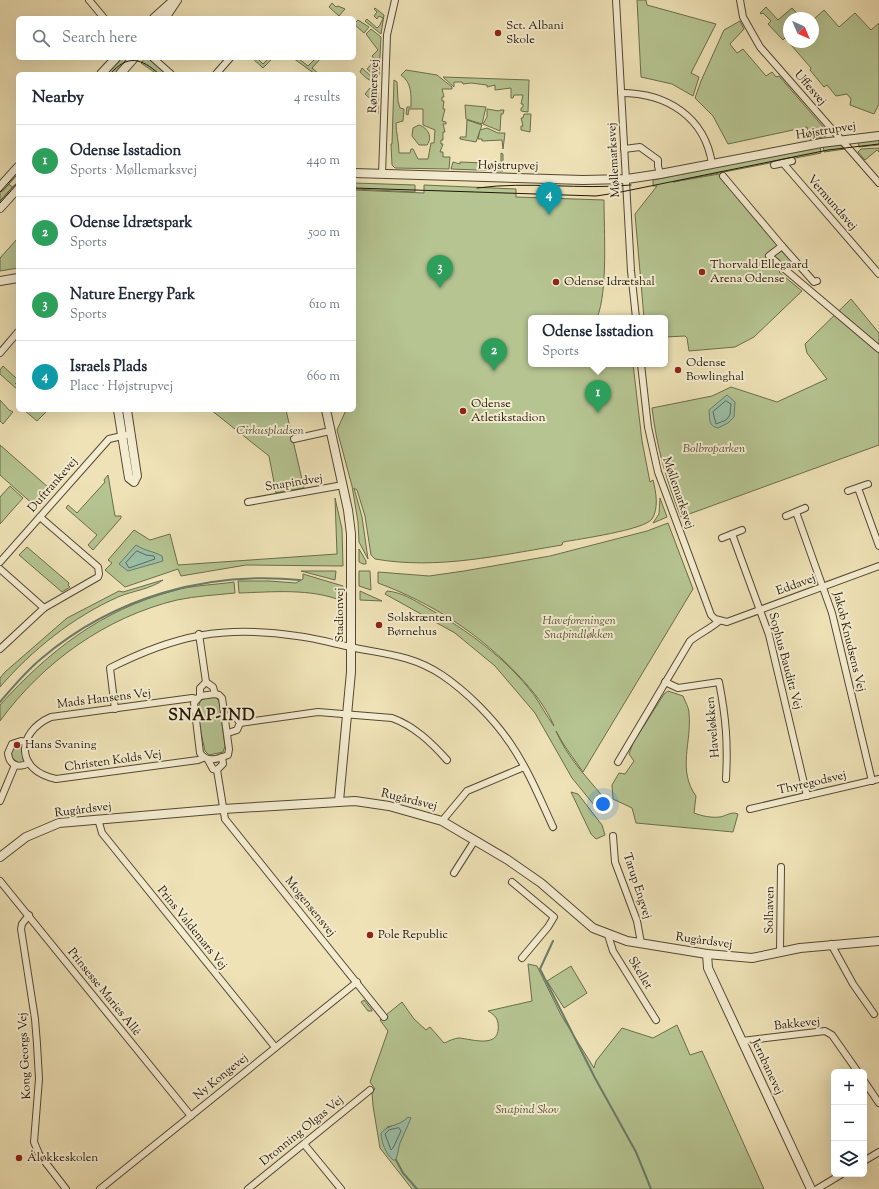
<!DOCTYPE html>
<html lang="en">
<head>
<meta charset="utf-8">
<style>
  :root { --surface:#fff; --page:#f6f6f7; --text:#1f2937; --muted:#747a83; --line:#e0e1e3; --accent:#8f2418 }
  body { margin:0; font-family:"Sorts Mill Goudy",serif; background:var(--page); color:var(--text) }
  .controls { position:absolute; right:12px; bottom:12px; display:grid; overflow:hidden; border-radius:6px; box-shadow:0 4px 16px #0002 }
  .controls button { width:36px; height:36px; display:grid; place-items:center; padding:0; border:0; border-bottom:1px solid var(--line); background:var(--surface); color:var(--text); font:20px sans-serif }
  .compass { position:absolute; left:783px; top:12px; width:36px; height:36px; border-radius:50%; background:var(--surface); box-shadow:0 4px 16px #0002; rotate:136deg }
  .you { position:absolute; left:603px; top:804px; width:14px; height:14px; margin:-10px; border:3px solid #fff; border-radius:50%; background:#1a73e8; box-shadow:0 0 0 6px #1a73e833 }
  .badge { display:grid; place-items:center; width:26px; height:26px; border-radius:50%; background:var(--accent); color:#fff; font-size:13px; font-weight:700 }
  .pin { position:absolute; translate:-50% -33px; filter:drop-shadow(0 1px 2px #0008) }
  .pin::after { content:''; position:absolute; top:21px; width:14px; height:12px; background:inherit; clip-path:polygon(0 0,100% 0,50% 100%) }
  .popup { position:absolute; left:528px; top:315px; width:140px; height:52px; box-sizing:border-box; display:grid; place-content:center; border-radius:6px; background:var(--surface); filter:drop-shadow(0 1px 3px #0005); font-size:13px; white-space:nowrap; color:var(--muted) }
  .popup b { font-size:15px; color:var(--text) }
  .popup::after { content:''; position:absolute; left:50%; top:100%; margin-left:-8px; border:8px solid transparent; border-top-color:var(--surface) }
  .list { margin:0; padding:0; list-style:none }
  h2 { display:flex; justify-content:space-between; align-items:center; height:52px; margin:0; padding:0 16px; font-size:17px }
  h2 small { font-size:13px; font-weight:400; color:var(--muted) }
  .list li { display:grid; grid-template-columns:26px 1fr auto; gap:12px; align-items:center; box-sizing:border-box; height:72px; padding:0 16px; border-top:1px solid var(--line) }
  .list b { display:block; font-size:15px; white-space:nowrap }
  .list p { margin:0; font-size:13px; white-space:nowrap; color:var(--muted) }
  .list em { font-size:13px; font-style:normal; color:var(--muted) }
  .icon { flex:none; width:22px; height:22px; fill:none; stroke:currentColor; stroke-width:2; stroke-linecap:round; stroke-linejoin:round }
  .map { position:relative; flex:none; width:879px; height:1189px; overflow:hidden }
  .search { position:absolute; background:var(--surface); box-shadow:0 4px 16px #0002; left:16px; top:16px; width:340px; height:44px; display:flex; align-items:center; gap:10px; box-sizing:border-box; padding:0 14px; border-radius:6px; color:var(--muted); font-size:15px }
  .panel { position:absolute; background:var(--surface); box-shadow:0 4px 16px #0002; left:16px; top:72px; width:340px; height:340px; border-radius:6px }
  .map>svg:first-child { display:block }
</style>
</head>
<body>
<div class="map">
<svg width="879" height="1189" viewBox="0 0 879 1189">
  <rect width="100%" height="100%" fill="#eee2b6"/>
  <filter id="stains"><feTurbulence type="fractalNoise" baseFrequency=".005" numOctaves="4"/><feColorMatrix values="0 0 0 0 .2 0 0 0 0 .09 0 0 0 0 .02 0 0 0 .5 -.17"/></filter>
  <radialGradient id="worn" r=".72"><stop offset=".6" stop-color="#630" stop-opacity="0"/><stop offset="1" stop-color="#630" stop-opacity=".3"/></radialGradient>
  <g fill="#b5c491" stroke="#6b6c4c" fill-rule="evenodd">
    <path d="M637 0H646L647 5 716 24 691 73 699 77 693 96 672 84 641 77Z"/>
    <path d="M332 3 336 7 338 6 345 9 339 16 329 7Z"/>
    <path d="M766 7 778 20 792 8 801 18H789V42H813V20L824 10 839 27 855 13 871 30 879 23V104L874 114 850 105 851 99 847 94 836 96 827 85 824 87 810 70 811 68 785 38 783 40 768 24 771 21 763 13 761 14 760 13Z"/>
    <path d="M375 8 384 15 381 34 365 21 367 19 377 28 380 25 383 18 379 16 377 19 374 16 377 12 374 9Z"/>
    <path d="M358 20 369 27 364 33 354 24Z"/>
    <path d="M740 21 744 29 730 44 737 53 743 49 766 76 772 72 776 77 779 76 825 129 826 136 811 140 807 127 728 144 713 116 695 98 701 81 724 30Z"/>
    <path d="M371 29 381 37 379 75H374L367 69 375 60 372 56 378 50 366 34Z"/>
    <path d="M119 58 128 59 114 74H103Z"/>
    <path d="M145 58 149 59 166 74H157L141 63Z"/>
    <path d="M252 58H257L263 64 269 58H273L263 68Z"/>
    <path d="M293 58H298L308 66 316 58H321L312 68 319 74H315Z"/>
    <path d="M362 68 373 78H378V81C370 83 365 77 360 72Z"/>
    <path d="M406 70 437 75 452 87V89H442L444 97H442V101H444L443 109H445L442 121 446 122V124H443L445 132H443V140H441V144H443L440 152H443V157H450L449 169 395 168 392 165 391 144H392L394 80 397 82 398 101 400 108 404 109 403 121 396 123C396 133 399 142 399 153H410L411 149H413L418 159H428L431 143H434L435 130 423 125V109H409L408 115 406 114 407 107H411C411 94 412 83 401 75Z"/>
    <path d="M443 77 529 80 528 112 521 111V108L523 107V104H521L523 95H514L513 98H511V88L495 90V85L487 87V85L471 83 463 84 462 82H454V87Z"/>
    <path d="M370 88 378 93V114L372 108 376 104 365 94Z"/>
    <path d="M465 105 486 107 482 124 466 119Z"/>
    <path d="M487 109 499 111 500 110H504L503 114H501L500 131 483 124 487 117Z"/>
    <path d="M524 114H531L530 132 521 130V126H523L521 118H523Z"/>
    <path d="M467 120 482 125 476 142 460 139V137H466Z"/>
    <path d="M419 125C428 128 433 137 427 145H419L412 136 413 128Z"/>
    <path d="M487 128 498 133H505L503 149 502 140 482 141V139H478L480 130Z"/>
    <path d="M879 139V145L859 147 858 141Z"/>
    <path d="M837 143 845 149 824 152 823 145Z"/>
    <path d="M820 146 821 153 673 182 719 174 791 260 779 272 802 291 754 337 735 347 689 351 687 338 685 336 665 337V318H644L635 214 657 186H653V180Z"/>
    <path d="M879 148V152L877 150 865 160 858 152 861 149Z"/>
    <path d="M501 153 503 154V171L451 169 453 162 460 164V162L485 163V161L489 163 496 161 497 163H501Z"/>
    <path d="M6 182 15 189 0 205V189Z"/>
    <path d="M354 183 415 185V192L354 189Z"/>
    <path d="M424 185 516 189V197L604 200C604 231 608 291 597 318H531V364H633L642 441 650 482 653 480C656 492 659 508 652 519 644 530 579 539 563 542L562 545C501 555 437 570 375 559L371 555 365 516 357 490 354 488 362 517 368 559 359 542 358 522 352 486 337 430 346 410H354V190L424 193Z"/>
    <path d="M18 238V268L0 271V258Z"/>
    <path d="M851 299 879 333V445L681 517C666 479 657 449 652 408L712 396 731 387 777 402 827 379 807 353 805 344Z"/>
    <path d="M3 366 18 380V386L15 383 18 386V390L0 374V370Z"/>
    <path d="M0 400 9 410 13 412 3 424 0 421Z"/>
    <path d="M24 410H46L47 411 37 421Z"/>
    <path d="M211 410H286L304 488 276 493 269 456Z"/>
    <path d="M0 445 49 488 35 506 0 475Z"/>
    <path d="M108 475 115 516H121V518L93 550 88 545 97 535 66 508 68 505 77 513 105 482 104 480Z"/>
    <path d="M10 486 23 498 0 524V497Z"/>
    <path d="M335 498 342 529 343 566 246 565 181 576 178 569 125 587 105 570 112 563 108 560 134 530 150 540 170 534 178 565 337 554Z"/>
    <path d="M660 498 667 517 653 523 659 514Z"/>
    <path d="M668 523 693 589 583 772 564 745 556 731C567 757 586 776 604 798L602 811H599L572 778 535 713 495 666 455 633 385 594 387 591C401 592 414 600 426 607 467 630 506 658 534 695 541 705 547 717 554 726 546 707 533 691 519 676 480 634 432 603 378 583V572L429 576 464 571 550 556 647 531Z"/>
    <path d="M27 547 69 583 68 585 70 587 62 592 19 555Z"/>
    <path d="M359 549 366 561V564H363L359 562Z"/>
    <path d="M301 571H336L335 580Z"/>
    <path d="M359 571H370L371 590 359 586Z"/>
    <path d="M303 574 343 586 342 601C311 588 272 592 239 593L238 581H269L296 583 303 579Z"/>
    <path d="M163 580C151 589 132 591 118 597 73 617 32 650 0 687V678L5 672 67 618 119 591 123 592Z"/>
    <path d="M234 582 235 593C216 595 196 596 177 600 106 617 43 662 0 721V705C49 651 101 610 173 591 192 585 214 585 234 582Z"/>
    <path d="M360 591 382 601 360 600Z"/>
    <path d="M668 691 683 696C685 701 689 708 689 713 692 742 677 770 696 796L694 813C702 816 711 818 720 817 726 816 731 811 738 814L733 832 636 823 632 808 613 799 612 785 619 773 625 774 634 761 629 754 633 743 664 694Z"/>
    <path d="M215 697 219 701 225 746 223 752 209 755 205 751C203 741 195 711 200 702 202 698 210 698 215 697Z"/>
    <path d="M21 744H23L22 754 24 762 19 763 12 758 11 752 14 746Z"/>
    <path d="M571 792 578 794 602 825 605 835 596 839 591 834Z"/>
    <path d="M528 964 537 966 561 1015 594 1068 596 1061 622 1028 653 1038 677 1025 690 1055 702 1051 764 1189H412L380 1148 373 1106 372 1092 375 1089 370 1082 388 1031 380 1020 402 1002 414 1019 426 1030 430 1027 444 1043C449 1041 455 1038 459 1038 472 1039 502 1050 498 1023 497 1017 493 1014 488 1011L532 1001ZM408 1117 396 1153V1160L387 1127 401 1124Z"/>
    <path d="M571 966 587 993 564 1008 547 981Z"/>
    <path d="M364 1000 372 1010V1011H368L361 1002Z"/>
  </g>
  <g fill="#9bbfa8" stroke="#6a7b67">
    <path d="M727 395 735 402 734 417 728 423 718 428C708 426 710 419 709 410Z"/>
    <path d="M136 545C145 551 153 551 162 556L163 561 128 571 119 564Z"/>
    <path d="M408 1117 411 1118 400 1143 396 1160H393C386 1154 381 1142 381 1133 389 1124 400 1126 408 1117Z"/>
  </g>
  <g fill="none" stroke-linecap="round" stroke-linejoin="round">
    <g stroke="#5e6a57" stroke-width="1">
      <path d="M726 401 731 404 730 415 726 420 716 424 713 412Z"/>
      <path d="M137 551 146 555 154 556 155 559 129 568 126 563Z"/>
      <path d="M399 1128 401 1131 393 1148 391 1150 385 1134 389 1130Z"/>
    </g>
    <g stroke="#6a7b67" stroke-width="2">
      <path d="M0 702C13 687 26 671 42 658 114 597 207 571 300 580"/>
      <path d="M553 941 540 969 595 1078 636 1152 651 1189"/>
      <path d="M396 1160 403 1173 417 1189"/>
    </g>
    <defs>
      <g id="minor">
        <path d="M89 0 104 18"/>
        <path d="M616 0 631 271 636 318"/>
        <path d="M740 0 743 17 760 47 879 183"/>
        <path d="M153 58 171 74"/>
        <path d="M216 74 230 58"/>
        <path d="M621 93C667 93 705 117 712 164"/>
        <path d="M624 149 640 147 658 160V166L660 174"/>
        <path d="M783 163 879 274"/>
        <path d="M774 165 792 161"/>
        <path d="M382 174 387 35 395 0"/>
        <path d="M723 176 782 246 769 256 879 349"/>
        <path d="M782 246 814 282 817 281"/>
        <path d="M0 353 18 332"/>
        <path d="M641 364 648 427 658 472 711 615 715 619 727 622 879 566"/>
        <path d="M294 439 330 431"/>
        <path d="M858 488 879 546"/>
        <path d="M848 491 868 484"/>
        <path d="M248 502 343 485"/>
        <path d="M796 512 832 613 872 781"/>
        <path d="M786 516 805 508"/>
        <path d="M732 534 769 635 807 796"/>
        <path d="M722 538 742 530"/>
        <path d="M0 562 109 439 126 435"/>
        <path d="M0 569 44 608"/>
        <path d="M199 634 206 682"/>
        <path d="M0 649 44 608 98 577 99 574 98 567 40 517"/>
        <path d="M665 682 678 688 719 682C726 718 728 743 726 779"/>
        <path d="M215 694 219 695 222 698 229 749 228 755C218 759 207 763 200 753L194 703 200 696Z"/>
        <path d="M200 696V688L206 682 213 687 215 694"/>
        <path d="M196 699 192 698 51 717C15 733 16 771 56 779L198 760 203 758"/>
        <path d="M115 709 110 668C175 635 224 625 297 636 315 638 332 643 350 647 384 654 412 655 442 675 467 692 493 718 510 743 528 769 540 799 553 827"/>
        <path d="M225 717 235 716 240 723 237 730 228 733"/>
        <path d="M240 723 318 712 392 718C414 726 431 742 447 760"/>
        <path d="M26 742 21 741 12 744 8 753C9 765 18 769 29 763"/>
        <path d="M208 760 213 769 217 770 223 764 222 757"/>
        <path d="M618 762 690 641C700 633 710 629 719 621"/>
        <path d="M217 770 225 819 384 1017"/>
        <path d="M0 801 15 765"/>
        <path d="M750 809 879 779"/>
        <path d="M98 819 102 833 275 1047"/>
        <path d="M442 821 467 791 524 767"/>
        <path d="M613 836 615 862 637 921 641 943"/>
        <path d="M454 873 475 840"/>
        <path d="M0 881 191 1116"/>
        <path d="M512 882 554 917 548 927 522 958"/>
        <path d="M29 915 22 924 21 929 35 1019 37 1044 39 1079 34 1142 39 1154 66 1189"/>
        <path d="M608 935 613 951 656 1020"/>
        <path d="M831 944 853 984 874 1014"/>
        <path d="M780 952 781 867"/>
        <path d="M742 1041 825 1031 832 1035 858 1072"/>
        <path d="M864 1081 879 1103"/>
        <path d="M304 1144 341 1189"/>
        <path d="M864 1161 879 1152"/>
        <path d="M100 1189 357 982"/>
        <path d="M248 1189 370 1090"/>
        <path d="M817 1189 842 1174"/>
      </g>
      <g id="tertiary">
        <path d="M154 18 174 0"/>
        <path d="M165 18 177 0"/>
        <path d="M101 74 116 58"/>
        <path d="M120 74 134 58"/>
        <path d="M354 173 583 180 627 179 660 174 821 143 879 136"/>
        <path d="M0 187 18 167"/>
        <path d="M0 208 18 188"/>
        <path d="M0 281 18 278"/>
        <path d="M118 410 129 478 134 482 137 476 127 410"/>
        <path d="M326 410 348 510 351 534V672L339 801"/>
        <path d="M0 857 26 837 59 823 223 809 355 801 389 806 442 821 508 860 541 883 593 928 627 941 707 954 752 958 800 948 879 941"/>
        <path d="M707 954 708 968 811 1189"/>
      </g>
    </defs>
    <use href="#minor" stroke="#544832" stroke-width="8"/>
    <use href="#tertiary" stroke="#544832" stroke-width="10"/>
    <use href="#minor" stroke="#f4ecd0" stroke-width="6"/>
    <use href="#tertiary" stroke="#f4ecd0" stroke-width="8"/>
    <g stroke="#211506" stroke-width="1">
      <path d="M110 74C128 54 141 58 159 74"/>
      <path d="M354 188 596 196 616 193 828 150 879 144"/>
      <path d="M477 188C529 181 580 190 631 185"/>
      <path d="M0 192 18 172"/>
      <path d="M0 203 18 183"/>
    </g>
  </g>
  <g fill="#8f2418" stroke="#f4ecd0" stroke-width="1.5">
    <circle cx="498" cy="33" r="4"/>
    <circle cx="702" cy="272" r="4"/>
    <circle cx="556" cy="282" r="4"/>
    <circle cx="678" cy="370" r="4"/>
    <circle cx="463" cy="411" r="4"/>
    <circle cx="379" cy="625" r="4"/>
    <circle cx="17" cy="745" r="4"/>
    <circle cx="370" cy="935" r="4"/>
    <circle cx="19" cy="1158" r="4"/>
  </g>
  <g text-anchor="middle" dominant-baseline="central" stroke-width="4" stroke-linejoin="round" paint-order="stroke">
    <g font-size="12" fill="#211506" stroke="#f4ecd0" text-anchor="start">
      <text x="506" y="26">Sct. Albani<tspan x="506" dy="14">Skole</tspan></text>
      <text x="710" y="265">Thorvald Ellegaard<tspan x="710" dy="14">Arena Odense</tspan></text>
      <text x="564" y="282">Odense Idrætshal</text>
      <text x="686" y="363">Odense<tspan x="686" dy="14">Bowlinghal</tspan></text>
      <text x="471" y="404">Odense<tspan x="471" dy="14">Atletikstadion</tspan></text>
      <text x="387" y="618">Solskrænten<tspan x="387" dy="14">Børnehus</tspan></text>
      <text x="25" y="745">Hans Svaning</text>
      <text x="378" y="935">Pole Republic</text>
      <text x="27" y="1158">Åløkkeskolen</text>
    </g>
    <g font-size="12" fill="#211506" stroke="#f4ecd0">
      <text transform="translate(374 86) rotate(-88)">Rømersvej</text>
      <text transform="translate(810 88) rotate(49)">Uffesvej</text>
      <text transform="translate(826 131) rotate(-9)">Højstrupvej</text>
      <text transform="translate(614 160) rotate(-93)">Møllemarksvej</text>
      <text transform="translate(508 166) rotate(1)">Højstrupvej</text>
      <text transform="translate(832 203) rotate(49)">Vermundsvej</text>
      <text transform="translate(294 483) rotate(-9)">Snapindvej</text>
      <text transform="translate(53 485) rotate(-49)">Duftrankevej</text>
      <text transform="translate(678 493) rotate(71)">Møllemarksvej</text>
      <text transform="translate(796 585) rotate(-20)">Eddavej</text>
      <text transform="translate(340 615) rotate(-90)">Stadionvej</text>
      <text transform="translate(849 642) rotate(76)">Jakob Knudsens Vej</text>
      <text transform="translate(785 661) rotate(75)">Sophus Bauditz Vej</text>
      <text transform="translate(104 699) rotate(-7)">Mads Hansens Vej</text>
      <text transform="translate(713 727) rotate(-95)">Haveløkken</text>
      <text transform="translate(113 761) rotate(-8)">Christen Kolds Vej</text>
      <text transform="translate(812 783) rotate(-13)">Thyregodsvej</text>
      <text transform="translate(409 800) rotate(14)">Rugårdsvej</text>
      <text transform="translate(83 810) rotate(-7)">Rugårdsvej</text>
      <text transform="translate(637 886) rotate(72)">Tarup Engvej</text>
      <text transform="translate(310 907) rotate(51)">Mogensensvej</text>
      <text transform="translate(770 910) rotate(-89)">Solhaven</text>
      <text transform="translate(192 928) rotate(51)">Prins Valdemars Vej</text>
      <text transform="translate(704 941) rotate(8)">Rugårdsvej</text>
      <text transform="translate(640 973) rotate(59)">Skellet</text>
      <text transform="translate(104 992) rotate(51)">Prinsesse Maries Allé</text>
      <text transform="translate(797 1024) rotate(-6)">Bakkevej</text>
      <text transform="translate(25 1056) rotate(-93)">Kong Georgs Vej</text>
      <text transform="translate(767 1067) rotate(65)">Jernbanevej</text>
      <text transform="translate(221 1077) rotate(-39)">Ny Kongevej</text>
      <text transform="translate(302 1131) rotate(-39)">Dronning Olgas Vej</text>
    </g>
    <g font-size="12" font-style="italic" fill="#555237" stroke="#f4ecd0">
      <text x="270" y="431">Cirkuspladsen</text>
      <text x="714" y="449">Bolbroparken</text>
      <text x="579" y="621">Haveforeningen<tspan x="579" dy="14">Snapindløkken</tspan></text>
      <text x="527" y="1110">Snapind Skov</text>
    </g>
    <g font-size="16" font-weight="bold" letter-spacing="1" fill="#211506" stroke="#f4ecd0">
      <text x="212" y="716">SNAP-IND</text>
    </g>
  </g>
  <rect width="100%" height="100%" filter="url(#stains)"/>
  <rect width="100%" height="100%" fill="url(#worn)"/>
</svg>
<div class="controls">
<button>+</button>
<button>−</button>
<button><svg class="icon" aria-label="layers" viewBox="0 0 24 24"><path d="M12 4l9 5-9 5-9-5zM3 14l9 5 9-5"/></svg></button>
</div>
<svg class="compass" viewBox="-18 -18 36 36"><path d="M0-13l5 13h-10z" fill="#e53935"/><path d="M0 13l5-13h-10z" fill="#747a83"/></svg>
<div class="you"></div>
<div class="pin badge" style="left:598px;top:413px;background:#2e9e5b">1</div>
<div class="popup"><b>Odense Isstadion</b>Sports</div>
<div class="pin badge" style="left:494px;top:371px;background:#2e9e5b">2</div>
<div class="pin badge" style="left:440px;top:288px;background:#2e9e5b">3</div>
<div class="pin badge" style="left:549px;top:215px;background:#0f9aa8">4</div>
<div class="search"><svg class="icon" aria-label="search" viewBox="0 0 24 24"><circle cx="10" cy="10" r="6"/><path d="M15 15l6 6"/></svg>Search here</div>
<section class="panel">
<h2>Nearby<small>4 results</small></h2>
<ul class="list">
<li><span class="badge" style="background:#2e9e5b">1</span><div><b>Odense Isstadion</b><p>Sports · Møllemarksvej</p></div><em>440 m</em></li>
<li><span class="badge" style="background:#2e9e5b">2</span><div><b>Odense Idrætspark</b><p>Sports</p></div><em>500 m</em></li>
<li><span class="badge" style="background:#2e9e5b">3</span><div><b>Nature Energy Park</b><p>Sports</p></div><em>610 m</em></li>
<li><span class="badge" style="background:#0f9aa8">4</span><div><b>Israels Plads</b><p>Place · Højstrupvej</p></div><em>660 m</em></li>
</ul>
</section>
</div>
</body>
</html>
